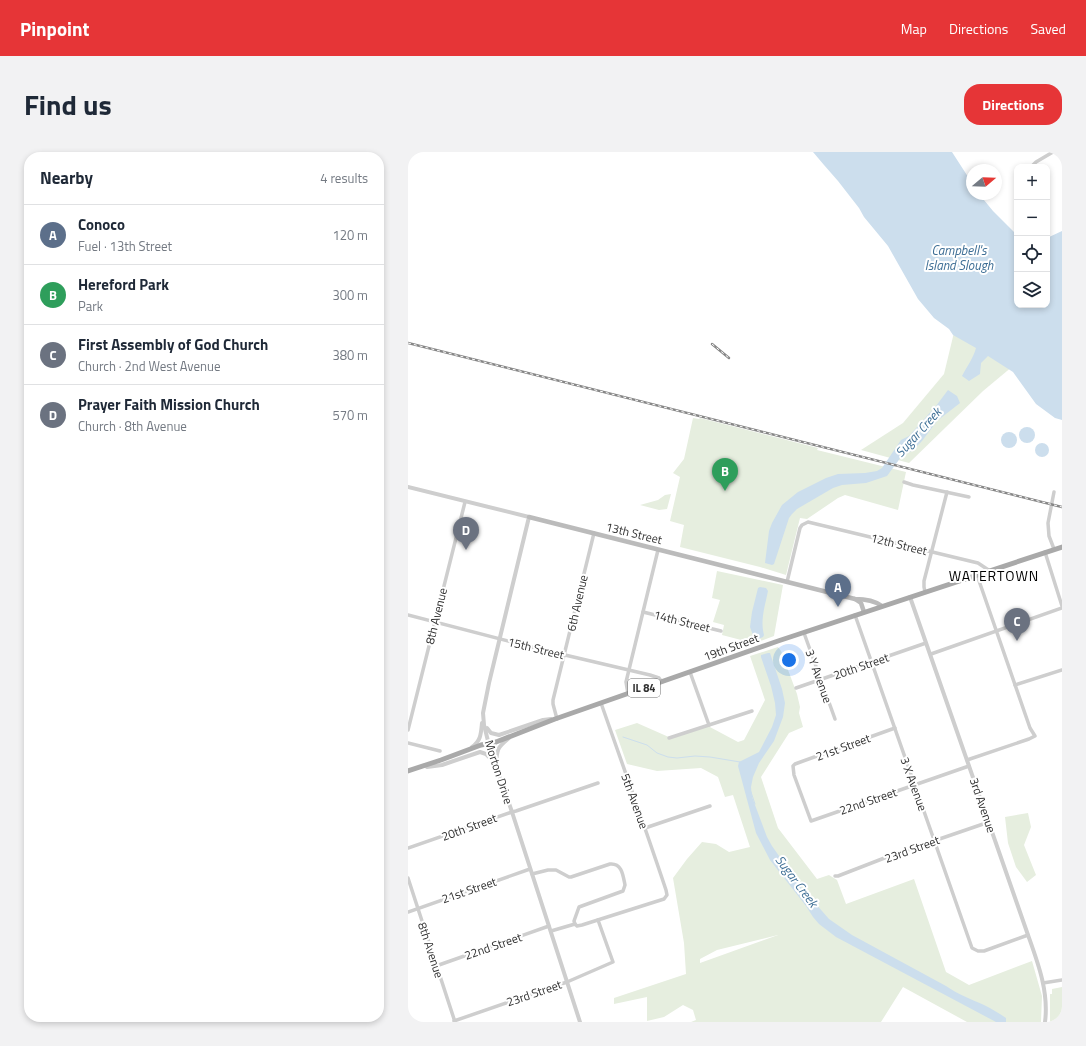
<!DOCTYPE html>
<html lang="en">
<head>
<meta charset="utf-8">
<style>
  :root { --surface:#fff; --page:#f2f2f3; --text:#1f2937; --muted:#747a83; --line:#e0e1e3; --accent:#e63537 }
  body { margin:0; font-family:"Titillium Web",sans-serif; background:var(--page); color:var(--text) }
  .controls { position:absolute; right:12px; top:12px; display:grid; overflow:hidden; border-radius:8px; box-shadow:0 2px 6px #0003 }
  .controls button { width:36px; height:36px; display:grid; place-items:center; padding:0; border:0; border-bottom:1px solid var(--line); background:var(--surface); color:var(--text); font:20px sans-serif }
  .compass { position:absolute; left:558px; top:12px; width:36px; height:36px; border-radius:50%; background:var(--surface); box-shadow:0 2px 6px #0003; rotate:71deg }
  .you { position:absolute; left:381px; top:508px; width:14px; height:14px; margin:-10px; border:3px solid #fff; border-radius:50%; background:#1a73e8; box-shadow:0 0 0 6px #1a73e833 }
  .badge { display:grid; place-items:center; width:26px; height:26px; border-radius:50%; background:var(--accent); color:#fff; font-size:13px; font-weight:700 }
  .pin { position:absolute; translate:-50% -33px; filter:drop-shadow(0 1px 2px #0008) }
  .pin::after { content:''; position:absolute; top:21px; width:14px; height:12px; background:inherit; clip-path:polygon(0 0,100% 0,50% 100%) }
  .list { margin:0; padding:0; list-style:none }
  h2 { display:flex; justify-content:space-between; align-items:center; height:52px; margin:0; padding:0 16px; font-size:17px }
  h2 small { font-size:13px; font-weight:400; color:var(--muted) }
  .list li { display:grid; grid-template-columns:26px 1fr auto; gap:12px; align-items:center; box-sizing:border-box; height:60px; padding:0 16px; border-top:1px solid var(--line) }
  .list b { display:block; font-size:15px; white-space:nowrap }
  .list p { margin:0; font-size:13px; white-space:nowrap; color:var(--muted) }
  .list em { font-size:13px; font-style:normal; color:var(--muted) }
  .icon { flex:none; width:22px; height:22px; fill:none; stroke:currentColor; stroke-width:2; stroke-linecap:round; stroke-linejoin:round }
  .map { position:relative; flex:none; width:654px; height:870px; overflow:hidden; border-radius:16px }
  header { display:flex; align-items:center; gap:24px; box-sizing:border-box; height:56px; padding:0 20px; background:var(--accent); color:#fff }
  header strong { font-size:19px }
  nav { display:flex; gap:22px; margin-inline-start:auto; font-size:14px }
  .intro { display:flex; align-items:center; justify-content:space-between; box-sizing:border-box; height:96px; padding:0 24px }
  h1 { margin:0; font-size:28px }
  .button { padding:10px 18px; border-radius:16px; background:var(--accent); color:#fff; font-size:14px; font-weight:700 }
  main { display:flex; gap:24px; padding:0 24px }
  aside { flex:1; background:var(--surface); border-radius:16px; box-shadow:0 2px 6px #0003 }
  .map>svg:first-child { display:block }
</style>
</head>
<body>
<header>
<strong>Pinpoint</strong>
<nav><a>Map</a><a>Directions</a><a>Saved</a></nav>
</header>
<div class="intro"><h1>Find us</h1><a class="button">Directions</a></div>
<main>
<aside>
<h2>Nearby<small>4 results</small></h2>
<ul class="list">
<li><span class="badge" style="background:#5c6f8a">A</span><div><b>Conoco</b><p>Fuel · 13th Street</p></div><em>120 m</em></li>
<li><span class="badge" style="background:#2e9e5b">B</span><div><b>Hereford Park</b><p>Park</p></div><em>300 m</em></li>
<li><span class="badge" style="background:#6b7280">C</span><div><b>First Assembly of God Church</b><p>Church · 2nd West Avenue</p></div><em>380 m</em></li>
<li><span class="badge" style="background:#6b7280">D</span><div><b>Prayer Faith Mission Church</b><p>Church · 8th Avenue</p></div><em>570 m</em></li>
</ul>
</aside>
<div class="map">
<svg width="654" height="870" viewBox="0 0 654 870">
  <rect width="100%" height="100%" fill="#fff"/>
  <g fill="#e6eedf" fill-rule="evenodd">
    <path d="M549 168 605 214 575 239 501 311 453 298 495 271 536 222Z"/>
    <path d="M285 266 291 267 292 266 410 296 409 298 498 320 490 358 437 343 430 346 399 367 392 366 378 423 352 415 272 395 276 373 262 369 272 325 265 321 276 307Z"/>
    <path d="M263 342 259 357 251 358 232 353 250 348 257 343Z"/>
    <path d="M309 419 375 433 366 484 339 494 337 489 314 483 316 473 305 470 312 448 304 446Z"/>
    <path d="M370 495 373 499 389 542 392 555 391 561 395 575 381 581 353 625 370 676 409 727 421 723 429 728 438 752 506 727 538 820 561 833 624 809 634 844 633 870H559L495 835 473 870H283L288 868 285 858 275 853 256 865 239 869V845L206 852V846L278 822 276 791 265 726 279 707 294 690 308 692 321 700 342 695 325 643 317 645 310 625 293 616 249 619 219 612 207 578 229 571 263 586 300 574 330 590 336 588 357 548 342 504ZM370 783 292 811V807L309 798Z"/>
    <path d="M620 661 623 675 616 693 628 723 619 730 608 715 600 691 597 665Z"/>
    <path d="M654 835V870H642V842H644V837Z"/>
  </g>
  <g fill="#ccdeed">
    <path d="M405 0H544L564 31V42H571L585 59 609 83V153H639V86L654 79V268L647 266 628 252 605 220 580 204 573 211 572 222 561 229 554 224C559 214 565 207 568 196L545 183 541 177 526 166 510 147 480 94 456 65 451 56 430 29 416 13Z"/>
    <path d="M540 238 549 244 552 251 529 269 514 289 505 298 493 305 479 324 458 331 434 333 425 336 389 357 384 362 381 366 366 412 364 413 357 411 361 379 364 371 374 353 390 340 418 326 430 322 457 321 469 319 474 316 493 288 501 284 528 254Z"/>
    <circle cx="619" cy="283" r="8"/>
    <circle cx="601" cy="288" r="8"/>
    <circle cx="634" cy="298" r="7"/>
    <path d="M352 435 358 436 360 439C357 454 352 468 356 483L355 485 348 488 346 486 342 475 344 460 350 436Z"/>
    <path d="M360 501H362L374 537 377 551 375 565 366 589 351 611 345 625 343 635 344 645 359 685 364 694 393 735 421 767 444 783 538 834C549 842 563 847 576 853 584 857 591 861 598 866V870H588L428 785 411 772 405 765 398 754 362 708 348 681 330 614 331 610 351 600 364 575 368 563 367 551 363 534 353 505V503Z"/>
  </g>
  <g fill="none" stroke-linecap="round" stroke-linejoin="round">
    <g stroke="#ccdeed" stroke-width="1">
      <path d="M215 585 239 593 249 601 260 605 269 606 287 604 302 605 332 610"/>
      <path d="M343 640 347 652"/>
    </g>
    <g stroke="#cecece" stroke-width="3.5">
      <path d="M625 13 628 10 645 0"/>
      <path d="M496 330 505 333 561 345"/>
      <path d="M646 397 641 384 640 371 646 340"/>
      <path d="M637 400 654 454"/>
      <path d="M379 430 392 376 394 373 400 370 570 411 582 419"/>
      <path d="M517 440 516 435V429L539 340"/>
      <path d="M235 460 313 479"/>
      <path d="M0 463 123 495 242 523 251 526 254 530"/>
      <path d="M447 463 564 796 570 799H576L620 783"/>
      <path d="M396 481 427 567"/>
      <path d="M523 502 654 456"/>
      <path d="M282 520 301 573"/>
      <path d="M607 533 654 518"/>
      <path d="M388 536 518 491"/>
      <path d="M220 542 218 530 250 398"/>
      <path d="M149 567 145 552V548L186 381"/>
      <path d="M487 576 387 612 385 614 386 623 403 669 561 614"/>
      <path d="M0 578 57 350"/>
      <path d="M261 586 344 559"/>
      <path d="M0 591 32 599"/>
      <path d="M559 608 621 587 627 584 622 576 569 423"/>
      <path d="M237 676 302 654"/>
      <path d="M0 696 104 660 108 659 190 631"/>
      <path d="M124 722 140 718H148L161 725H163L202 712C214 711 215 723 217 733L215 739 171 755 166 769 167 772"/>
      <path d="M427 724H430L479 705 581 670"/>
      <path d="M0 726 47 870"/>
      <path d="M0 760 122 717"/>
      <path d="M143 779 167 772 169 774 174 773 256 747 259 743 258 738C237 675 215 614 193 551"/>
      <path d="M28 814 141 774"/>
      <path d="M635 831 654 828"/>
      <path d="M46 869 159 830 205 810 190 768"/>
    </g>
    <g stroke="#cecece" stroke-width="4">
      <path d="M0 335 121 365 81 531 75 561 76 573 82 597 104 660 172 870"/>
      <path d="M502 445 620 783C630 811 641 840 637 870"/>
      <path d="M79 576 83 581 91 583 135 568 143 567"/>
      <path d="M64 595C73 589 73 581 74 571"/>
      <path d="M88 612C89 597 89 596 101 586"/>
      <path d="M19 615 34 613 72 600 78 602 85 609"/>
    </g>
    <g stroke="#bbb" stroke-width="4.5">
      <path d="M121 365 447 447C456 447 467 449 474 454"/>
      <path d="M447 447 453 451 456 460"/>
    </g>
    <path stroke="#a9a9a9" stroke-width="5" d="M0 619 33 608 73 593 88 590 147 567 370 489 654 395"/>
    <defs>
      <g id="rail">
        <path d="M0 191 654 355"/>
        <path d="M304 192 321 206"/>
      </g>
    </defs>
    <use href="#rail" stroke="#868686" stroke-width="2.5"/>
    <use href="#rail" stroke="#fff" stroke-width="1" stroke-dasharray="3" stroke-linecap="butt"/>
  </g>
  <g text-anchor="middle" dominant-baseline="central" stroke-width="4" stroke-linejoin="round" paint-order="stroke">
    <rect fill="#fff" stroke="#6f6f6f" stroke-width="1" x="220" y="527" width="32" height="18" rx="3"/>
    <g font-size="11" font-weight="bold" fill="#313131">
      <text x="236" y="536">IL 84</text>
    </g>
    <g font-size="12" fill="#313131" stroke="#fff">
      <text transform="translate(226 381) rotate(14)">13th Street</text>
      <text transform="translate(491 392) rotate(14)">12th Street</text>
      <text transform="translate(169 451) rotate(-77)">6th Avenue</text>
      <text transform="translate(28 464) rotate(-76)">8th Avenue</text>
      <text transform="translate(274 469) rotate(14)">14th Street</text>
      <text transform="translate(323 495) rotate(-20)">19th Street</text>
      <text transform="translate(128 496) rotate(14)">15th Street</text>
      <text transform="translate(453 514) rotate(-19)">20th Street</text>
      <text transform="translate(411 524) rotate(70)">3 Y Avenue</text>
      <text transform="translate(435 595) rotate(-20)">21st Street</text>
      <text transform="translate(91 620) rotate(72)">Morton Drive</text>
      <text transform="translate(506 632) rotate(70)">3 X Avenue</text>
      <text transform="translate(227 649) rotate(70)">5th Avenue</text>
      <text transform="translate(460 649) rotate(-19)">22nd Street</text>
      <text transform="translate(575 653) rotate(71)">3rd Avenue</text>
      <text transform="translate(61 675) rotate(-20)">20th Street</text>
      <text transform="translate(504 697) rotate(-20)">23rd Street</text>
      <text transform="translate(61 738) rotate(-19)">21st Street</text>
      <text transform="translate(85 794) rotate(-19)">22nd Street</text>
      <text transform="translate(23 798) rotate(72)">8th Avenue</text>
      <text transform="translate(126 841) rotate(-19)">23rd Street</text>
    </g>
    <g font-size="13" font-style="italic" fill="#3d6e95" stroke="#fff">
      <text x="551" y="98">Campbell's<tspan x="551" dy="15">Island Slough</tspan></text>
      <text transform="translate(510 280) rotate(-48)">Sugar Creek</text>
      <text transform="translate(389 729) rotate(53)">Sugar Creek</text>
    </g>
    <g font-size="14" letter-spacing="1" fill="#000" stroke="#fff">
      <text x="586" y="423">WATERTOWN</text>
    </g>
  </g>
</svg>
<div class="controls">
<button>+</button>
<button>−</button>
<button><svg class="icon" aria-label="locate" viewBox="0 0 24 24"><circle cx="12" cy="12" r="6"/><path d="M12 2v4M12 18v4M2 12h4M18 12h4"/></svg></button>
<button><svg class="icon" aria-label="layers" viewBox="0 0 24 24"><path d="M12 4l9 5-9 5-9-5zM3 14l9 5 9-5"/></svg></button>
</div>
<svg class="compass" viewBox="-18 -18 36 36"><path d="M0-13l5 13h-10z" fill="#e53935"/><path d="M0 13l5-13h-10z" fill="#747a83"/></svg>
<div class="you"></div>
<div class="pin badge" style="left:430px;top:455px;background:#5c6f8a">A</div>
<div class="pin badge" style="left:317px;top:339px;background:#2e9e5b">B</div>
<div class="pin badge" style="left:609px;top:489px;background:#6b7280">C</div>
<div class="pin badge" style="left:58px;top:398px;background:#6b7280">D</div>
</div>
</main>
</body>
</html>
